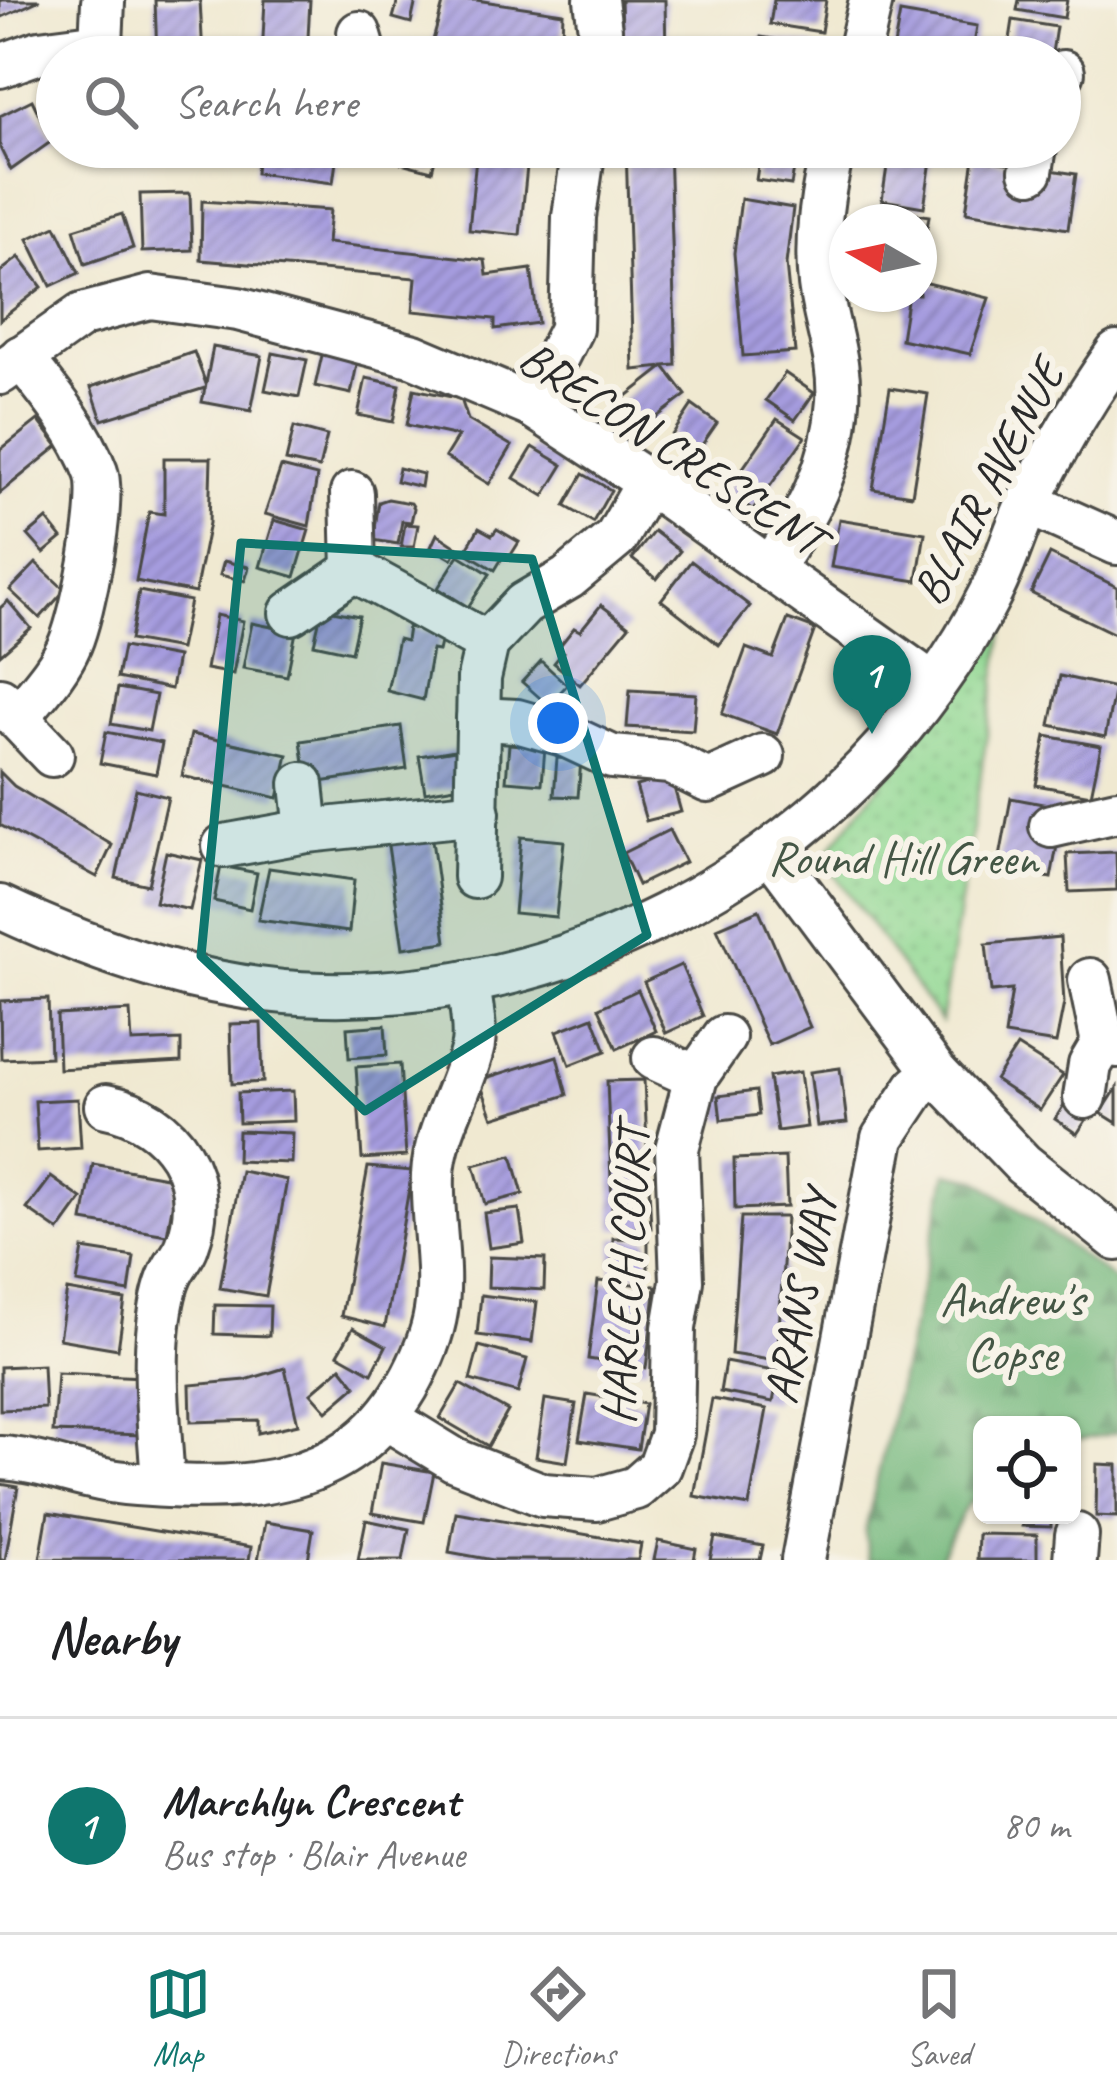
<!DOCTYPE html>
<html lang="en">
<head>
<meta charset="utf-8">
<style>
  :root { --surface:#fff; --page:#f2f2f2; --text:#202124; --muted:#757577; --line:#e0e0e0; --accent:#0f766e }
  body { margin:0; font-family:Caveat,sans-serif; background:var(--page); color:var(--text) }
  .controls { position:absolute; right:36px; bottom:36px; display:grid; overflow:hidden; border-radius:18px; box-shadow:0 3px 9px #0004 }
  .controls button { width:108px; height:108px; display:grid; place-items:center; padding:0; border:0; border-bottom:3px solid var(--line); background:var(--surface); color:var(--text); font:60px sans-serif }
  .compass { position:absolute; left:829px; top:204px; width:108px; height:108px; border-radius:50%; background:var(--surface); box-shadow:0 3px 9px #0004; rotate:279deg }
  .you { position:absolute; left:558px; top:723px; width:42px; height:42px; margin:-30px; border:9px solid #fff; border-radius:50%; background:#1a73e8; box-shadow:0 0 0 18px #1a73e833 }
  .badge { display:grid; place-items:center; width:78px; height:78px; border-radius:50%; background:var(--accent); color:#fff; font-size:39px; font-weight:700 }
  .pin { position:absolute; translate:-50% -99px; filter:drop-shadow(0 3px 6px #0008) }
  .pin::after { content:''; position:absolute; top:63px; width:42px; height:36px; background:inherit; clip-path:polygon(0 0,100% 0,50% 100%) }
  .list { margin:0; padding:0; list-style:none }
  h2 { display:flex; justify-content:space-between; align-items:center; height:156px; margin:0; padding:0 48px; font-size:51px }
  h2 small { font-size:39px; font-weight:400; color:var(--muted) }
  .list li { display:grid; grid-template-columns:78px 1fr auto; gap:36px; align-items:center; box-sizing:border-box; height:216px; padding:0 48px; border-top:3px solid var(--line) }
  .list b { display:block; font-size:45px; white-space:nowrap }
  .list p { margin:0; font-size:39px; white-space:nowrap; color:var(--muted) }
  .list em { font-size:39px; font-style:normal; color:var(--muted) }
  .icon { flex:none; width:66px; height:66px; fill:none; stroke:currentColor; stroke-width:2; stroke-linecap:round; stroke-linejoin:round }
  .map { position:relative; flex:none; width:1117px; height:1560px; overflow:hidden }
  .search { position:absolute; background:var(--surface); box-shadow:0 3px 9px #0004; left:36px; right:36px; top:36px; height:132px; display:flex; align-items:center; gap:30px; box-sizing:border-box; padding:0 42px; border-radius:66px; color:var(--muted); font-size:45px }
  .sheet { height:372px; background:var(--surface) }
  nav { display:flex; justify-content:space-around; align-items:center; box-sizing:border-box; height:168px; border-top:3px solid var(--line); background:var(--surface); font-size:33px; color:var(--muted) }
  nav a { display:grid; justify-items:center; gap:6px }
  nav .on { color:var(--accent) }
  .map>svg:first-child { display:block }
</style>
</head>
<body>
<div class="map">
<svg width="1117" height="1560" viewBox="0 0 1117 1560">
  <defs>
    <pattern id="forest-firs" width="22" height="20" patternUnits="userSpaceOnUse" patternTransform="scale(3)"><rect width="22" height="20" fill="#74b87d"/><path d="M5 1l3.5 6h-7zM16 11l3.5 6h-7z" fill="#5f9667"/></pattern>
    <pattern id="park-dots" width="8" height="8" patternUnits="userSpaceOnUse" patternTransform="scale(3)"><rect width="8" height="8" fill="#91d893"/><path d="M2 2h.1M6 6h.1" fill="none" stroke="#7dba7f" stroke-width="1.8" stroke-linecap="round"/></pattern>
    <pattern id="building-hatch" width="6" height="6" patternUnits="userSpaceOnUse" patternTransform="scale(3)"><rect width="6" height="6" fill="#a69cdf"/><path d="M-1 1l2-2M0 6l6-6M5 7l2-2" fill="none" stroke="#877fb5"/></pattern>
  </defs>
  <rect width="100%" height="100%" fill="#f7f3e8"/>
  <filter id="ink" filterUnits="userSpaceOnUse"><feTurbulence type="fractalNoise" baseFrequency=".00833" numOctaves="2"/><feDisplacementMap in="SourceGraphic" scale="24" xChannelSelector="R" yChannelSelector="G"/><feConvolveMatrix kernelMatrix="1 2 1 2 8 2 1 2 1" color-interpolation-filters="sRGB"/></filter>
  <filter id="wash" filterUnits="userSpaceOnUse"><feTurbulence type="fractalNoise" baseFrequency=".004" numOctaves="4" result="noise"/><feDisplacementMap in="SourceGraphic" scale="48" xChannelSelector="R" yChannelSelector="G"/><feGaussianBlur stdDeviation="2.7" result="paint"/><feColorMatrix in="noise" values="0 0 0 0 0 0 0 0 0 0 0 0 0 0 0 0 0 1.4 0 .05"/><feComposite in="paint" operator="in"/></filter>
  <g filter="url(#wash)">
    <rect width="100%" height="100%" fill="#f0e9d1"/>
    <path fill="url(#forest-firs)" stroke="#507254" stroke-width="3" d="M947 1173 977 1179 1117 1282V1433L1072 1441V1425H982V1494L966 1506 938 1560H869L865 1532Z"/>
    <path fill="url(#park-dots)" stroke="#5e825f" stroke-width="3" d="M1005 622 941 1022 823 858Z"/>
    <g id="blocks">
      <g fill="url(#building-hatch)">
        <path d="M0 0H40L0 18Z"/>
        <path d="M155 0H200L203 57H157Z"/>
        <path d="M265 0H310L307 57H262Z"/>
        <path d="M398 0H416L411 23 393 18Z"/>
        <path d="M444 0H476L563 13 561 57H519L432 44Z"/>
        <path d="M621 0H665L666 57H623Z"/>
        <path d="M774 0H826L821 32 770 24Z"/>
        <path d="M1019 0H1067L1064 18 1017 10Z"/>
        <path d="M900 13 977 26 972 57H892Z"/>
        <path d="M1013 20 1056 27 1052 53 1009 46Z"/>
        <path d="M761 37 815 46 813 57H758Z"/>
        <path d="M32 100 52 141 11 170 0 148V116Z"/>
        <path d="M105 147H182V154L105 157Z"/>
        <path d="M258 147H338L333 183 256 173Z"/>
        <path d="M375 147H438L432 171 373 156Z"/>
        <path d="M477 147H529L520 235 469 230Z"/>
        <path d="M626 147H669L676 365 664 366 686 395 644 427 623 399 664 367 633 370Z"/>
        <path d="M761 147H798L791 185 756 180Z"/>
        <path d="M890 147H933L924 207 882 200Z"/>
        <path d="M974 158 1076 174 1068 229 966 212Z"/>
        <path d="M190 193 192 250 142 252 140 194Z"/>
        <path d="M741 199 793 208 786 264 795 352 743 356 734 253Z"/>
        <path d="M202 201 330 210 327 243 485 260 487 275 531 269 538 323 495 329V319L413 311 416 278 201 260Z"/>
        <path d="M878 208 929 216 924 246 919 245V222H875Z"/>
        <path d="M122 214 133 248 85 264 74 229Z"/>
        <path d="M56 226 79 273 51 286 28 239Z"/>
        <path d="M19 257 42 287 0 320V272Z"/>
        <path d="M919 281 989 298 970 354 901 339 908 294H919Z"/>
        <path d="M213 347 262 356 251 411 202 402 205 388 102 420 91 387 194 352 206 384Z"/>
        <path d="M323 351 358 359 351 394 315 386Z"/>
        <path d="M273 353 307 360 299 397 265 390Z"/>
        <path d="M785 373 814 393 795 420 766 400Z"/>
        <path d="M366 378 400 385 393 422 358 415Z"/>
        <path d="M890 388 928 394 912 495 873 489Z"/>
        <path d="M414 389 461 399 468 420 512 446 489 484 445 457 458 436 407 425Z"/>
        <path d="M692 405 717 423 697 452 672 435Z"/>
        <path d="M777 419 805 437 753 510 727 491Z"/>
        <path d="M38 420 58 446 0 493V450Z"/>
        <path d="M294 427 327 436 319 468 286 461Z"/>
        <path d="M533 447 563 465 544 496 514 478Z"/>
        <path d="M164 458H211L209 523 195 593 136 581 149 512 164 514Z"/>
        <path d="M281 467 317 476 309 526 265 514Z"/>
        <path d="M399 468 423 474 421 487 396 481Z"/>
        <path d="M583 474 611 490 593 522 565 506Z"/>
        <path d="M388 499 411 503 414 508 411 522 402 521 398 544 373 540 379 502Z"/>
        <path d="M47 519 62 538 44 553 28 535Z"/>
        <path d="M839 519 925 533 917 581 831 567Z"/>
        <path d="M274 520 309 530 295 577 260 567Z"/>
        <path d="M405 524 418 525 414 547H401Z"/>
        <path d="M479 528 492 535 497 529 519 542 509 558 504 555 495 570 465 552Z"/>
        <path d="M654 531 680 551 657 579 632 559Z"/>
        <path d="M437 534 458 548 452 559 431 547Z"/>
        <path d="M1050 554 1117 587V635L1031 593Z"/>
        <path d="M459 555 490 574 468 607 438 588Z"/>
        <path d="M224 561 249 567 245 581 220 575Z"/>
        <path d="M691 561 750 606 719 645 661 600Z"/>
        <path d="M36 563 65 590 40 618 10 590Z"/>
        <path d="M139 591 190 601 180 649 130 640Z"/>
        <path d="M8 601 31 628 0 655V608Z"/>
        <path d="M601 605 629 626 580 685 554 663 563 652 558 648 574 628 580 631Z"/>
        <path d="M322 609 359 616 351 652 314 644Z"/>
        <path d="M216 615 243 621 233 674 206 669Z"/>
        <path d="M788 619 815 629 777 734 722 714 746 648 773 658Z"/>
        <path d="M252 623 296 632 287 676 243 668Z"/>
        <path d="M408 627 442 634 438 651 432 650 423 700 387 691 398 639 406 641Z"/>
        <path d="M123 647 177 657 171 689 117 678Z"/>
        <path d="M541 661 567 685 548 705 522 682Z"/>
        <path d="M1060 676 1115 688 1105 737 1050 725Z"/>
        <path d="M118 688 156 695 149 731 111 724Z"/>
        <path d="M630 690 696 694 693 731 627 727Z"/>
        <path d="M401 726 407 769 307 784 301 741Z"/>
        <path d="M106 732 162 743 156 774 100 763Z"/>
        <path d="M191 734 288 755 278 798 182 776Z"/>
        <path d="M1046 736 1101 746 1091 795 1036 785Z"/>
        <path d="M509 744 545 747 542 784 506 781Z"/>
        <path d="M455 750 461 786 425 792 419 756Z"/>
        <path d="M557 758 581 760 578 797 554 796Z"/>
        <path d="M0 772 14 786 112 845 97 877 0 825Z"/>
        <path d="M671 777 681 812 646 821 636 786Z"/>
        <path d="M136 789 168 797 148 885 116 878Z"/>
        <path d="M1011 798 1064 808 1051 878 998 868Z"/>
        <path d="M669 830 685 862 638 885 623 853Z"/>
        <path d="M431 833 446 942 403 948 387 839Z"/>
        <path d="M521 837 564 841 556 917 514 913Z"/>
        <path d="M166 852 202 860 190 910 155 902Z"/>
        <path d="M1116 852 1117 890 1069 892 1067 854Z"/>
        <path d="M221 866 257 873 250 909 214 901Z"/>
        <path d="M269 868 354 880 349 932 258 920Z"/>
        <path d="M759 910 810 1027 769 1045 717 928Z"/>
        <path d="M1060 937 1064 1003 1056 1043 1005 1035 1012 990 991 992 986 944Z"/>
        <path d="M681 965 703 1016 666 1033 644 982Z"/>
        <path d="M638 990 656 1031 617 1049 599 1008Z"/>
        <path d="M48 999 50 1057 1 1059 0 1001Z"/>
        <path d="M130 1011 132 1042 181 1040V1062L59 1069 57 1015Z"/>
        <path d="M593 1017 606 1051 570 1065 557 1031Z"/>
        <path d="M261 1023 263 1082 232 1084 230 1024Z"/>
        <path d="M385 1025 387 1055 349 1058 347 1028Z"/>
        <path d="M1017 1046 1063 1075 1040 1110 995 1080Z"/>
        <path d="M557 1056 567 1095 493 1118 479 1080Z"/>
        <path d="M400 1064 406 1156 362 1159 356 1067Z"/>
        <path d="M840 1068 847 1123 817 1126 810 1072Z"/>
        <path d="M800 1072 807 1127 777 1131 769 1077Z"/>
        <path d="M644 1080 651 1228 613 1229 607 1081Z"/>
        <path d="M1117 1088V1123L1101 1113Z"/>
        <path d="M293 1091 294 1121 239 1123 238 1093Z"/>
        <path d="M756 1091 759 1115 721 1120 718 1096Z"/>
        <path d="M78 1099 81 1148 38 1151 35 1101Z"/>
        <path d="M1067 1100 1090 1114 1077 1134 1055 1119Z"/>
        <path d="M238 1131 292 1133 291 1163 237 1161Z"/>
        <path d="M512 1155 523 1194 485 1204 474 1165Z"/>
        <path d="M785 1157 787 1207 735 1209 734 1159Z"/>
        <path d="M93 1164 177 1179 167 1235 83 1221Z"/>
        <path d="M368 1167 412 1171 385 1327 341 1316Z"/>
        <path d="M241 1171 287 1180 266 1296 220 1288Z"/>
        <path d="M51 1177 82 1199 59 1231 27 1209Z"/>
        <path d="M519 1209 524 1243 489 1248 484 1213Z"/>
        <path d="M741 1217H786L777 1361 731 1354Z"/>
        <path d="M613 1238 648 1239V1274L612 1273Z"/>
        <path d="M83 1249 134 1257 129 1292 77 1283Z"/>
        <path d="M489 1257 545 1259 544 1290 488 1287Z"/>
        <path d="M598 1281 656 1286 646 1368 588 1359Z"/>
        <path d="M67 1290 125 1300 118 1349 59 1339Z"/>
        <path d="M481 1295 537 1302 532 1342 477 1335Z"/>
        <path d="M215 1305 270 1306 269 1336 214 1334Z"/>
        <path d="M353 1328 386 1346 372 1373 338 1354Z"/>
        <path d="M479 1346 527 1359 518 1393 470 1380Z"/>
        <path d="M725 1362 779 1372 773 1402 720 1392Z"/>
        <path d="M43 1365 45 1408 0 1410V1367Z"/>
        <path d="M341 1367 356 1386 327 1411 311 1393Z"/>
        <path d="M285 1368 298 1424 258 1433V1420L191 1422 190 1385 246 1380Z"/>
        <path d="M57 1373 143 1377 141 1435 53 1432Z"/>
        <path d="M460 1384 508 1411 488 1446 440 1418Z"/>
        <path d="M587 1394 645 1404 638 1449 579 1440Z"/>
        <path d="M545 1399 576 1404 567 1462 536 1457Z"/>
        <path d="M712 1399 767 1409 749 1506 694 1496Z"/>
        <path d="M381 1463 434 1472 424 1522 372 1513Z"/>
        <path d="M1097 1464 1117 1465V1517L1096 1516Z"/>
        <path d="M0 1484 18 1487 5 1560H0Z"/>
        <path d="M456 1512 641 1544 638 1560H493L449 1552Z"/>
        <path d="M48 1513 251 1547 249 1560 40 1559Z"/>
        <path d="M1022 1515H1051V1527L1022 1526Z"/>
        <path d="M366 1520 409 1529 403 1560H358Z"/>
        <path d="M265 1522 313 1530 308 1560H258Z"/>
        <path d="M978 1534 1037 1535V1560H977Z"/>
        <path d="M715 1537 763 1546 760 1560H710Z"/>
        <path d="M658 1541 696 1549 694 1560H654Z"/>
      </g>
    </g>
  </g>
  <g filter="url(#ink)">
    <use href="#blocks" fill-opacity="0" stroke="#494844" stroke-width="3"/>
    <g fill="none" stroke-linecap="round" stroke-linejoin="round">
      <defs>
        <g id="minor">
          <path d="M596 0 600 30 597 57"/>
          <path d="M359 33 366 57"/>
          <path d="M101 44 103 2"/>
          <path d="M858 57 871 0"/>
          <path d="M0 66 39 52 101 44 103 57"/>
          <path d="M1060 78 1063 72"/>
          <path d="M1031 171 1035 147"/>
          <path d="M0 373 82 315 150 297 238 309 414 356 532 406 648 482 934 685"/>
          <path d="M532 406 571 329 574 217 584 147"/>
          <path d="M352 493 354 570"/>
          <path d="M1028 503 1117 543"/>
          <path d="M770 569C806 518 834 466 838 401 841 361 825 323 820 284 815 240 822 189 834 147"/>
          <path d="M291 613 354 570 487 643"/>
          <path d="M0 699 17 718C36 694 58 672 70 644 83 614 106 500 96 472 80 429 49 392 21 357"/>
          <path d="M17 718 52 755"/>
          <path d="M478 719 517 721 563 734 612 757 670 762 708 781 763 756"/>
          <path d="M302 784 307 831"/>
          <path d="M1051 826 1117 811"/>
          <path d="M224 846 307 831 478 813"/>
          <path d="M771 852 936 1073 1023 1164 1117 1239"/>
          <path d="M475 877 479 678 487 643 524 604 568 578 616 538 648 482"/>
          <path d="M0 907C101 954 210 992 323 994 561 999 794 880 933 687 954 658 974 626 990 594 1006 564 1014 531 1029 501 1054 450 1084 400 1117 353"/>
          <path d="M1090 980 1103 1043 1117 1046"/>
          <path d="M654 1058 696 1077"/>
          <path d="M1085 1097 1090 1065 1103 1043"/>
          <path d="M106 1106C173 1119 212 1179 187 1246 184 1255 177 1262 173 1270 164 1286 161 1306 159 1324 153 1376 160 1432 163 1483"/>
          <path d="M388 1419 455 1460 543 1495 597 1499 636 1488 660 1467 672 1434 674 1328 682 1281 677 1149 696 1077 724 1037"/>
          <path d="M0 1458C43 1460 82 1479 125 1483 235 1492 344 1494 407 1387 420 1364 432 1338 436 1311 443 1267 431 1220 433 1175 435 1129 464 1089 473 1045 476 1026 470 1002 468 982"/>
          <path d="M803 1560 883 1138 917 1087 936 1073"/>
          <path d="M1075 1560 1077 1535"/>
        </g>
      </defs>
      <use href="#minor" stroke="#494844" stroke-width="48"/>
      <use href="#minor" stroke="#fff" stroke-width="42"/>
    </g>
  </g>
  <path fill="#0f766e" fill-opacity="0.2" stroke="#0f766e" stroke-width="9" stroke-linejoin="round" d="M241 543 532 559 647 935 365 1111 201 956Z"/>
  <g text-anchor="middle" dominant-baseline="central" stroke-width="12" stroke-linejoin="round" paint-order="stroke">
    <g font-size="48" fill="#2b2b2b" stroke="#f7f3e8">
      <text transform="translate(672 448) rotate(33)">BRECON CRESCENT</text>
      <text transform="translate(988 482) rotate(-62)">BLAIR AVENUE</text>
      <text transform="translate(625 1275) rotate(-87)">HARLECH COURT</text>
      <text transform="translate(800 1297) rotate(-79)">ARANS WAY</text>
    </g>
    <g font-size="48" fill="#445645" stroke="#f7f3e8">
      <text x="903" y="858">Round Hill Green</text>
      <text x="1012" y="1299">Andrew's<tspan x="1012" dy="55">Copse</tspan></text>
    </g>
  </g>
</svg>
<div class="controls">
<button><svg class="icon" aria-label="locate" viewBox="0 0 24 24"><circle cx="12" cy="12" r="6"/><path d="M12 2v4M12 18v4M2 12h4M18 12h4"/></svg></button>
</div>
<svg class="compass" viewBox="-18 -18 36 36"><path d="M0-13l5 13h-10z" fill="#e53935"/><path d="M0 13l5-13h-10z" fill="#757577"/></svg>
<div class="you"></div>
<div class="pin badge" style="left:872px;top:734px">1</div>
<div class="search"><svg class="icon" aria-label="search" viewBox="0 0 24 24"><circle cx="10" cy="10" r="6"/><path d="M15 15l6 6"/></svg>Search here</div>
</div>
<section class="sheet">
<h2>Nearby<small></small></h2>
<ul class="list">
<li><span class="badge">1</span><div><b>Marchlyn Crescent</b><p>Bus stop · Blair Avenue</p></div><em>80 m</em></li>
</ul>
</section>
<nav>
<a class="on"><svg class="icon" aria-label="map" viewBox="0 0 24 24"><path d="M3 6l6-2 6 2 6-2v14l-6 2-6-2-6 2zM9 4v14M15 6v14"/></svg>Map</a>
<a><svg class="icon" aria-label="directions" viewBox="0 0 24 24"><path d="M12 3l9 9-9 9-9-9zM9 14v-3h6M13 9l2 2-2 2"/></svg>Directions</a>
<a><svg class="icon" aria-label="saved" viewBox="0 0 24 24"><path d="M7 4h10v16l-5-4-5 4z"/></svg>Saved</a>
</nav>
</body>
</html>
